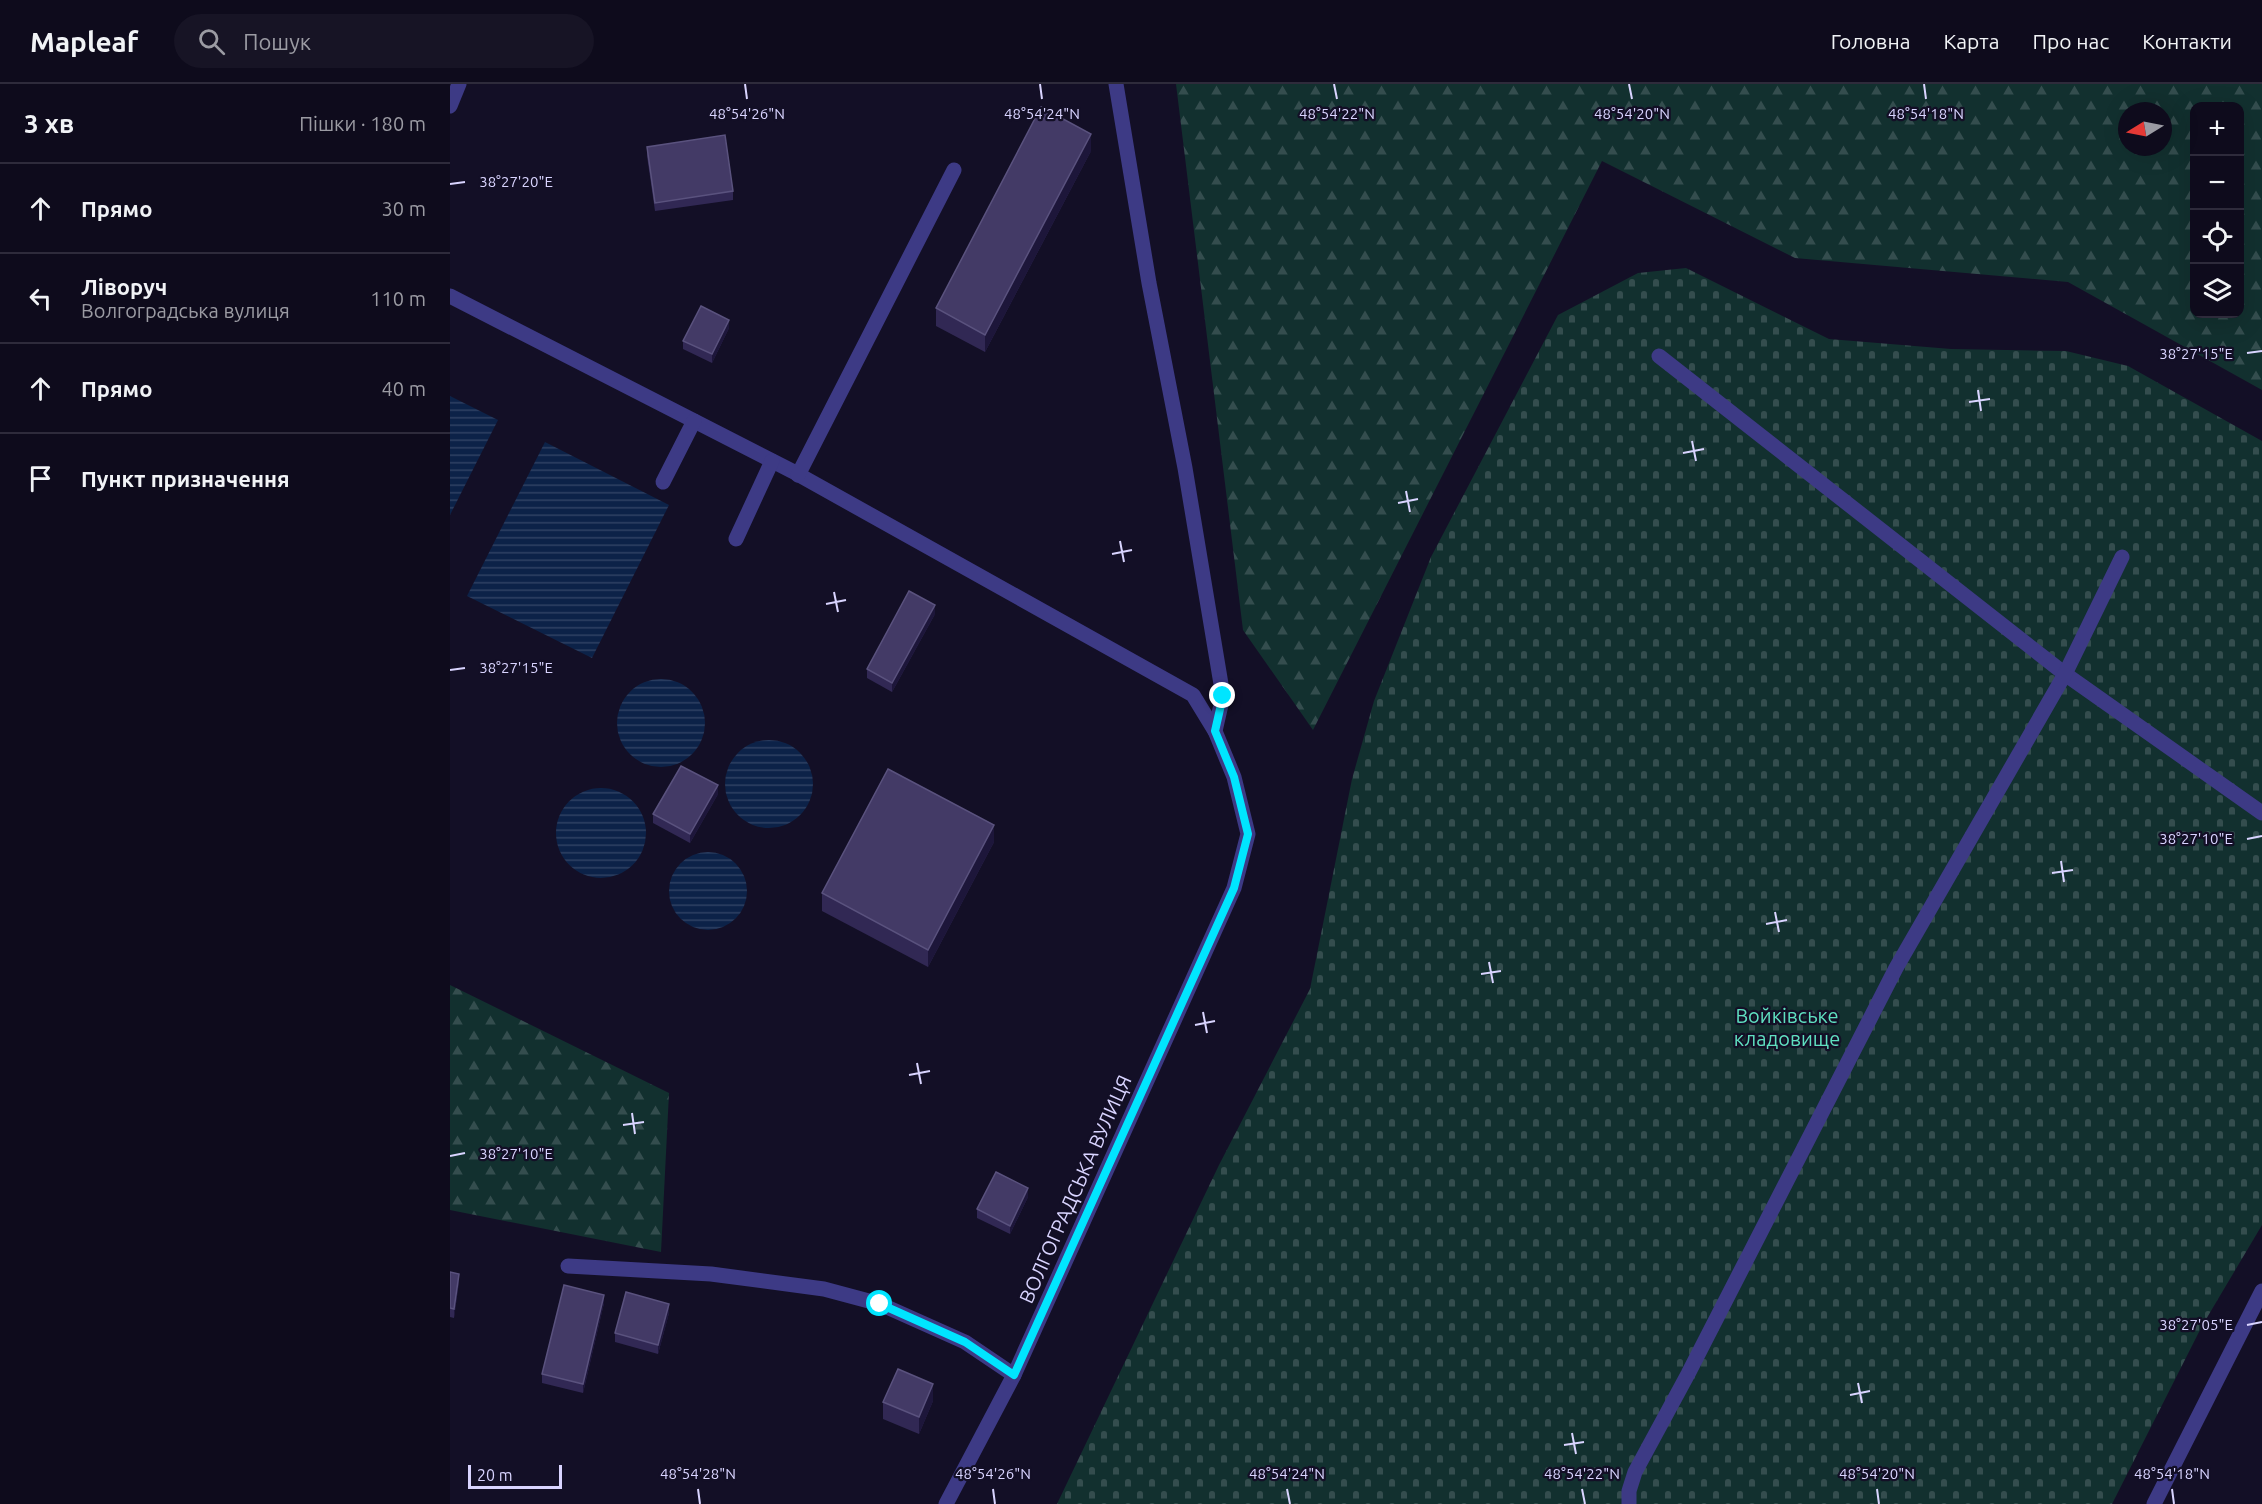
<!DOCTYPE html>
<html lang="uk">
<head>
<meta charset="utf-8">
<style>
  :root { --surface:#0e0b1c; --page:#171425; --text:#f1f3f6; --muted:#9b9ba3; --line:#2e2b3b }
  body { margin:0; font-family:Ubuntu,sans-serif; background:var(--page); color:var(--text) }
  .controls { position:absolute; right:18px; top:18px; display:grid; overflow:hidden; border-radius:12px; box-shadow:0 6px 24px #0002 }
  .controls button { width:54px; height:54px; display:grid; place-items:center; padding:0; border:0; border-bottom:2px solid var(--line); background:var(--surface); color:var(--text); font:30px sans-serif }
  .compass { position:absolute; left:1668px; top:18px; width:54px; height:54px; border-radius:50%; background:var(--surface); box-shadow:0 6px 24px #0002; rotate:260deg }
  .scale { position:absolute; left:18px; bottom:15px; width:94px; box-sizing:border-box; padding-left:6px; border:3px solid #d9d4ff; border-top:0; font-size:16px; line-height:21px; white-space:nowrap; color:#d9d4ff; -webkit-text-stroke:4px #130f26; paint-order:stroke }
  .stop { position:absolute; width:18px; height:18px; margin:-14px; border:4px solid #00e5ff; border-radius:50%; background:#fff }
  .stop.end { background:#00e5ff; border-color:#fff; box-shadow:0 2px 6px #0008 }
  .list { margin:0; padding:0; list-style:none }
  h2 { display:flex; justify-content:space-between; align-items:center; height:78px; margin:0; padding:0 24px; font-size:26px }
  h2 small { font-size:20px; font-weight:400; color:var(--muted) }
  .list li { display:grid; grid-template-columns:39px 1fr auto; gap:18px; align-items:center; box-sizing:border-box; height:90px; padding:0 24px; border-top:2px solid var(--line) }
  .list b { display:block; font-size:22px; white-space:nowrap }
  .list p { margin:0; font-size:20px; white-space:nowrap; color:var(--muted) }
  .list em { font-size:20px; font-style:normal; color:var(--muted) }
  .icon { flex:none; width:33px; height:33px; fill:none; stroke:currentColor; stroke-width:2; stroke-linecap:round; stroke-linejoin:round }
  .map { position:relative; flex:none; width:1812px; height:1420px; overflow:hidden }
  header { display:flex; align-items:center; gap:36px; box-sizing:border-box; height:84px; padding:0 30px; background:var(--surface); border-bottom:2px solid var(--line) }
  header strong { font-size:28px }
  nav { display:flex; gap:33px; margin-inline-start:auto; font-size:21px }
  .search { width:420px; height:54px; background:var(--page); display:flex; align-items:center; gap:15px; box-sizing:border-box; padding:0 21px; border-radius:33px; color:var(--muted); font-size:22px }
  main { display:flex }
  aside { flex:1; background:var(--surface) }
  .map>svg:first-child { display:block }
</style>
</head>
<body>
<header>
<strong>Mapleaf</strong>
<div class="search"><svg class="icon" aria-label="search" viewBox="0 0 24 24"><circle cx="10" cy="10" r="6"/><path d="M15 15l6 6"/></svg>Пошук</div>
<nav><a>Головна</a><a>Карта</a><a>Про нас</a><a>Контакти</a></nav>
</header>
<main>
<aside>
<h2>3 хв<small>Пішки · 180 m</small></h2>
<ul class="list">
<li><svg class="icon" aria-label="ahead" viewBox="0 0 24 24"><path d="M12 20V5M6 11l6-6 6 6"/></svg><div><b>Прямо</b></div><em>30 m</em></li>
<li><svg class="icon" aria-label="left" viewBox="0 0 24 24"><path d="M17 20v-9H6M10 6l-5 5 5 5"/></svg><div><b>Ліворуч</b><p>Волгоградська вулиця</p></div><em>110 m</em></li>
<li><svg class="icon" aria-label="ahead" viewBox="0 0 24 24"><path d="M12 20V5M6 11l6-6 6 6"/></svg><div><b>Прямо</b></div><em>40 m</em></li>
<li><svg class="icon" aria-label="arrive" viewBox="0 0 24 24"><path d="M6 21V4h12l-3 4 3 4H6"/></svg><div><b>Пункт призначення</b></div></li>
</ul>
</aside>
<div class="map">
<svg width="1812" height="1420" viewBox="0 0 1812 1420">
  <defs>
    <pattern id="forest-firs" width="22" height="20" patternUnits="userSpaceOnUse" patternTransform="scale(1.5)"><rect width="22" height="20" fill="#12302f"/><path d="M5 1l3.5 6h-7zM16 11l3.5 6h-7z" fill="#344d4e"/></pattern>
    <pattern id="cemetery-stones" width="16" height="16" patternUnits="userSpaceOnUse" patternTransform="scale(1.5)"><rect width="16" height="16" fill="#12302f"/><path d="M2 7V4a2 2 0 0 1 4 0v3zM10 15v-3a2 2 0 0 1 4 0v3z" fill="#344d4e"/></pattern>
    <pattern id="water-rules" width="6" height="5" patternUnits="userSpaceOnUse" patternTransform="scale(1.5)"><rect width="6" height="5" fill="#0c2248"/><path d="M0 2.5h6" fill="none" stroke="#2f4163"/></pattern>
  </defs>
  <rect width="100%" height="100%" fill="#130f26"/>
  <g fill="url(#forest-firs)" fill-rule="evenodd">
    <path d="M726 0H1812V306L1618 198 1345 174 1152 77 863 646 793 546ZM1744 22H1790V230H1744ZM1677 27H1713V63H1677Z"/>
    <path d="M0 901 219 1009 211 1168 0 1126Z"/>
  </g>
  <path fill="url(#cemetery-stones)" d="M1236 184 1379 255 1501 265 1616 267 1678 282 1812 357V1141L1752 1242 1662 1420H607L769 1081 860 905 902 695 924 617 981 473 1108 231 1188 189Z"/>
  <g fill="url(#water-rules)">
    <path d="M0 312 48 336 0 431Z"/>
    <path d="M95 358 219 421 142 574 17 512Z"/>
    <circle cx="211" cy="639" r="44"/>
    <circle cx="319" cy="700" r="44"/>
    <circle cx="151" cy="749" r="45"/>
    <circle cx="258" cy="807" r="39"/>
  </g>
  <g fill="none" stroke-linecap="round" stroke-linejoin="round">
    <g stroke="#3d3a85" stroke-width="15">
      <path d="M666 0 699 199 735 384 773 612 765 647"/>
      <path d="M0 22 9 0"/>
      <path d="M0 212 342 387 743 611 765 647 784 693 798 750 784 804 564 1291 496 1420"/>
      <path d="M1209 272 1615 590 1812 729"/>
      <path d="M348 391 504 86"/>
      <path d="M213 398 244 337"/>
      <path d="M286 455 322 377"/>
      <path d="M118 1182 261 1190 374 1205 430 1220 515 1258 564 1291"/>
      <path d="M1179 1420V1407L1185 1388 1238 1290 1446 884 1615 590 1672 473"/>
      <path d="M1704 1420 1812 1207"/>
    </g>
  </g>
  <g fill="#312854">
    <path d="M197 63 283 107V116L205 127 197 72Z"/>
    <path d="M641 67 535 268 486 242V224Z"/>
    <path d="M279 244 262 279 233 265V257Z"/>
    <path d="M485 530 442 608 417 594V585Z"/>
    <path d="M268 710 240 759 203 739V730Z"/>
    <path d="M544 758 478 883 372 827V809Z"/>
    <path d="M578 1113 560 1150 527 1134V1125Z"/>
    <path d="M0 1188 9 1198 4 1234 0 1233Z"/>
    <path d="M154 1219 133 1309 92 1299V1290Z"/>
    <path d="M219 1229 208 1270 165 1258V1249Z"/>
    <path d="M483 1317 469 1350 433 1335V1318Z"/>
  </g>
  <g fill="#1d163a">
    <path d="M641 50V67L535 268V251Z"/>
    <path d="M279 236V244L262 279V270Z"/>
    <path d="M485 521V530L442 608V599Z"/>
    <path d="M268 701V710L240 759V750Z"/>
    <path d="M544 741V758L478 883V866Z"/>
    <path d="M578 1104V1113L560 1150V1142Z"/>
    <path d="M9 1190V1198L4 1234V1225Z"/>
    <path d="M154 1211V1219L133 1309V1300Z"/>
    <path d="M219 1220V1229L208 1270V1261Z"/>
    <path d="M483 1300V1317L469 1350V1333Z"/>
  </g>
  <g fill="#433a66" stroke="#5a527e" stroke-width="1.5">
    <path d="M591 23 641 50 535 251 486 224Z"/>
    <path d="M275 51 283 107 205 119 197 63Z"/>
    <path d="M251 222 279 236 262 270 233 257Z"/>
    <path d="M459 507 485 521 442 599 417 585Z"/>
    <path d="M231 682 268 701 240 750 203 730Z"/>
    <path d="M438 685 544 741 478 866 372 809Z"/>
    <path d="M546 1088 578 1104 560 1142 527 1125Z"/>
    <path d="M0 1188 9 1190 4 1225 0 1224Z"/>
    <path d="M114 1201 154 1211 133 1300 92 1290Z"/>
    <path d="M176 1208 219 1220 208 1261 165 1249Z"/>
    <path d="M448 1285 483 1300 469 1333 433 1318Z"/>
  </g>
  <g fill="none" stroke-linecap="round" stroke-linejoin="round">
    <path stroke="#00e5ff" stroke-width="8" d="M430 1220 515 1258 564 1291 784 804 798 750 784 693 765 647 773 612"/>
  </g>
  <path fill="none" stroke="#d9d4ff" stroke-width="2" d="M295 0 297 15M590 0 592 15M884 0 887 15M1179 0 1182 15M1474 0 1476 15M0 100 15 98M1797 269 1812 267M1528 306 1531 327M1519 318 1540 315M1242 357 1246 377M1233 369 1254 365M956 407 960 428M948 419 968 415M670 457 674 478M662 470 682 466M384 508 388 528M376 520 396 516M0 586 15 584M1797 755 1812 752M1611 777 1614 798M1602 789 1623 786M1325 828 1329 848M1316 840 1337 836M1039 878 1043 899M1031 890 1051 887M753 928 757 949M745 941 765 937M467 979 471 1000M459 991 480 987M182 1029 185 1050M173 1041 194 1038M0 1072 15 1069M1797 1241 1812 1238M1408 1299 1412 1319M1400 1311 1420 1307M1122 1349 1126 1370M1114 1361 1134 1358M248 1405 250 1420M543 1405 545 1420M837 1405 840 1420M1132 1405 1135 1420M1427 1405 1429 1420M1722 1405 1724 1420"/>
  <g text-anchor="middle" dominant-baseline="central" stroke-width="4.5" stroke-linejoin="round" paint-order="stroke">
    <g font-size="20" fill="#5fe0c0" stroke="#130f26">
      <text x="1337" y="931">Войківське<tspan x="1337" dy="23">кладовище</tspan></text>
    </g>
    <g font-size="20" fill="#d9d4ff" stroke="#130f26">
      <text transform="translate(625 1105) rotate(-66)">ВОЛГОГРАДСЬКА ВУЛИЦЯ</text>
    </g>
  </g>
  <g font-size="15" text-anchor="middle" fill="#d9d4ff" stroke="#130f26" stroke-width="4.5" stroke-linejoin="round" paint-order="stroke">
    <text x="297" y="35">48°54'26"N</text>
    <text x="592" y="35">48°54'24"N</text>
    <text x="887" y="35">48°54'22"N</text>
    <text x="1182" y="35">48°54'20"N</text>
    <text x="1476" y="35">48°54'18"N</text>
    <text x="66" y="103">38°27'20"E</text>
    <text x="1746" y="275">38°27'15"E</text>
    <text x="66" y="589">38°27'15"E</text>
    <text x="1746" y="760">38°27'10"E</text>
    <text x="66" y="1075">38°27'10"E</text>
    <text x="1746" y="1246">38°27'05"E</text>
    <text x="248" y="1395">48°54'28"N</text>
    <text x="543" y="1395">48°54'26"N</text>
    <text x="837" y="1395">48°54'24"N</text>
    <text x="1132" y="1395">48°54'22"N</text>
    <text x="1427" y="1395">48°54'20"N</text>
    <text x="1722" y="1395">48°54'18"N</text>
  </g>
</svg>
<div class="controls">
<button>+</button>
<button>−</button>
<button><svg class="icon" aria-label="locate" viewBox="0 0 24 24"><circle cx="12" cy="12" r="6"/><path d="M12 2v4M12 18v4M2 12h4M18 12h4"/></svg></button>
<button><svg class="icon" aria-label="layers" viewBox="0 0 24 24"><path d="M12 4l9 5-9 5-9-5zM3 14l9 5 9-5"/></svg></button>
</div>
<svg class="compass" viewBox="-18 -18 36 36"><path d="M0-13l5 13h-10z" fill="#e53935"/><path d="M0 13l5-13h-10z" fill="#9b9ba3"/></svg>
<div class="scale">20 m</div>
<div class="stop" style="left:430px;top:1220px"></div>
<div class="stop end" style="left:773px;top:612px"></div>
</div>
</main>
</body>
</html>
